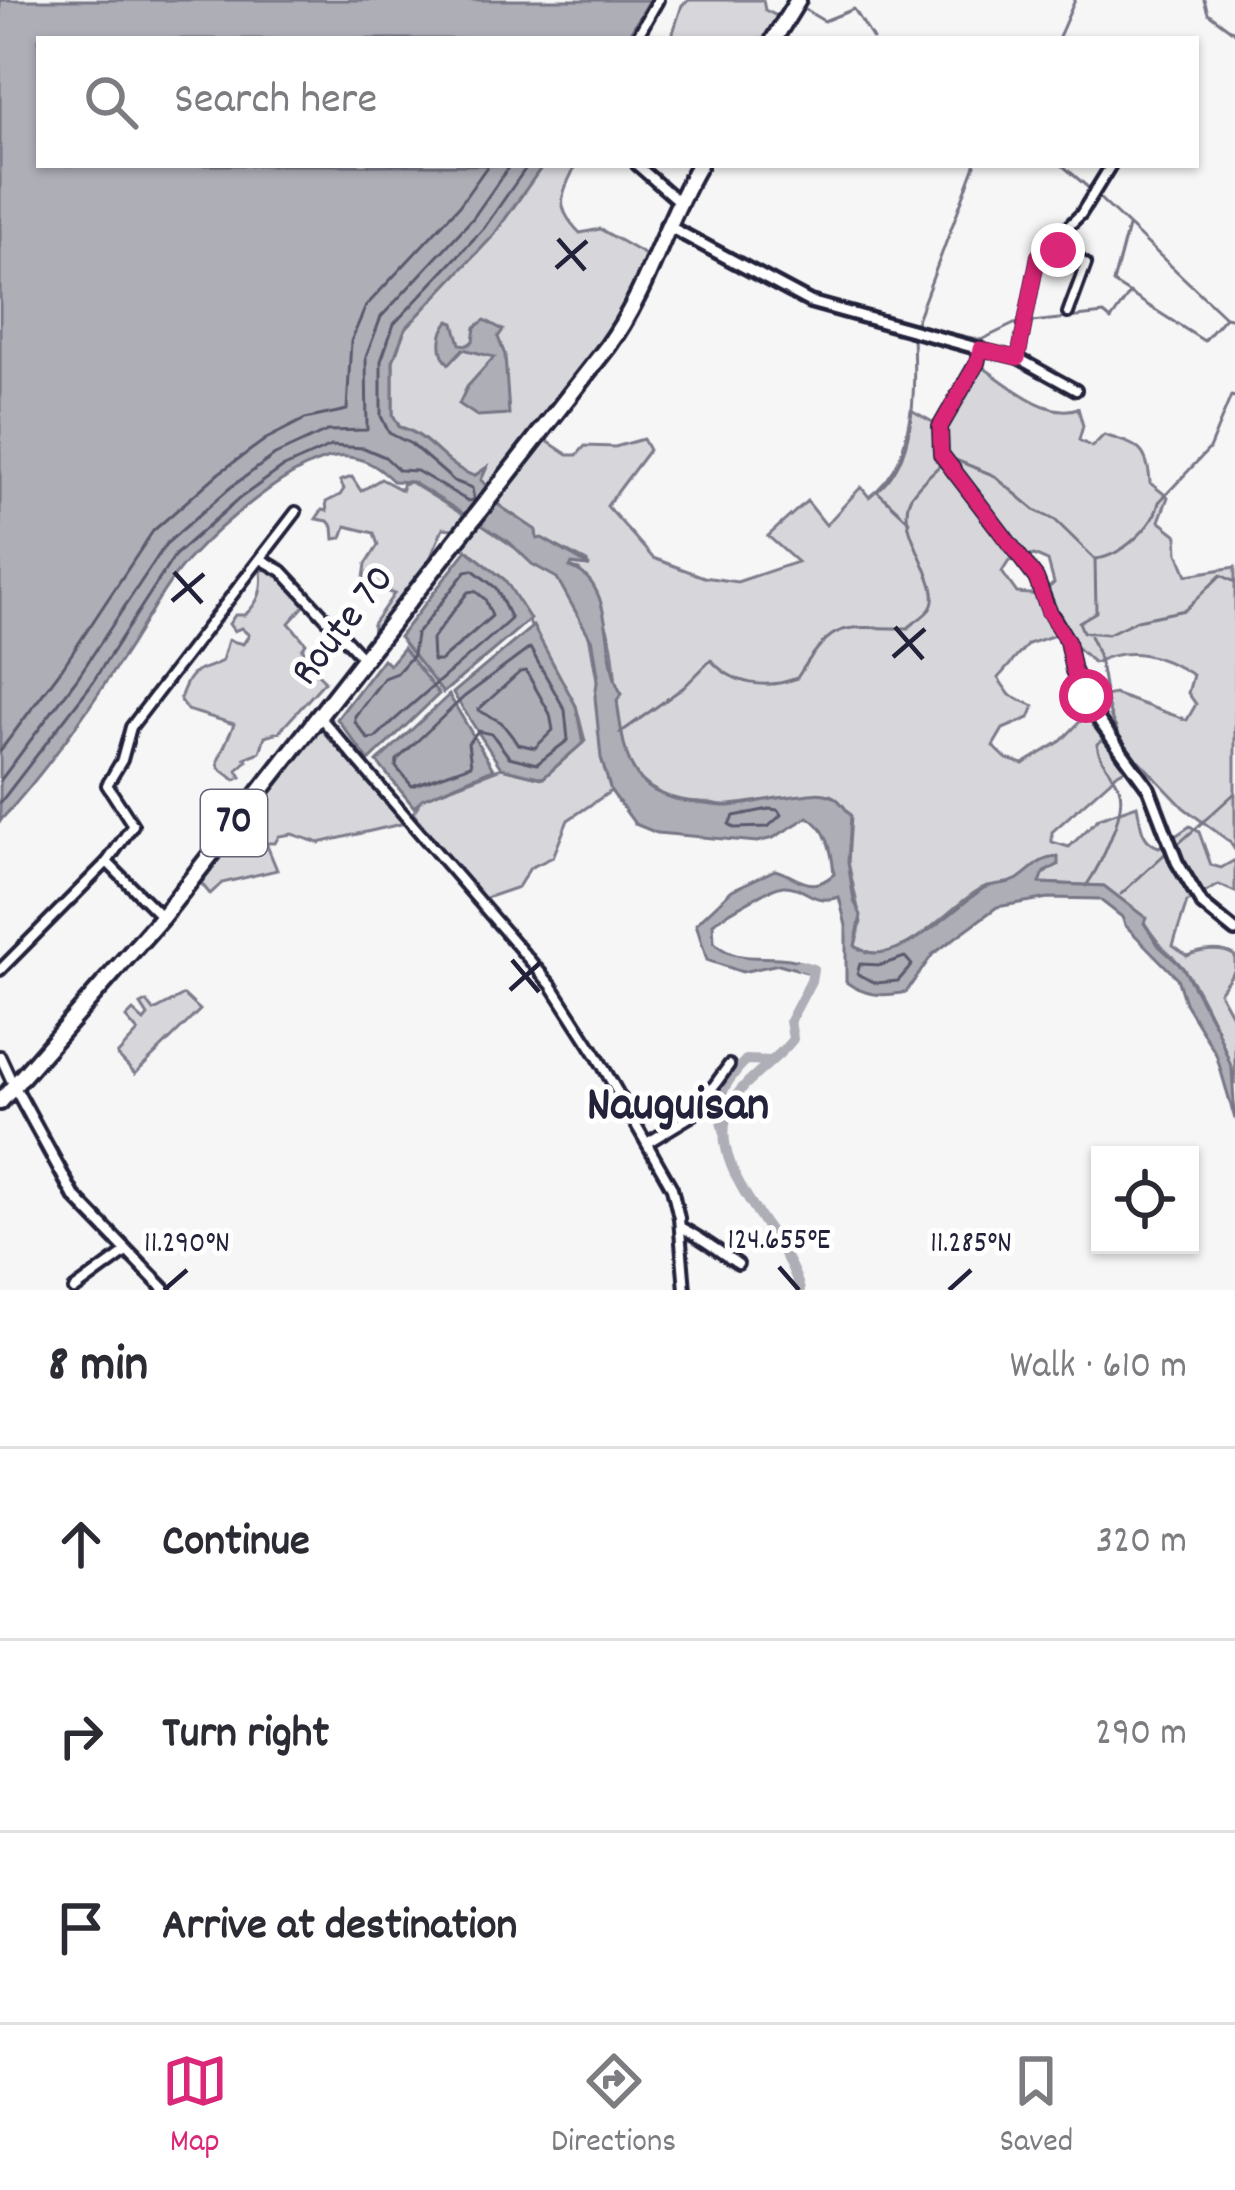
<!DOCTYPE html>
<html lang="en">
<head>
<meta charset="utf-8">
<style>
  :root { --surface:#fff; --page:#f2f2f3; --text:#2b2b33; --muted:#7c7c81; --line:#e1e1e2; --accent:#db2777 }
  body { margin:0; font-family:Dekko,sans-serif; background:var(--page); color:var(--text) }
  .controls { position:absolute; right:36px; bottom:36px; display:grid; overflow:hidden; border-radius:0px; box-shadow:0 3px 9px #0004 }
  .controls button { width:108px; height:108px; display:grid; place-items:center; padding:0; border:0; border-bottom:3px solid var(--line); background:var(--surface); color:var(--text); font:60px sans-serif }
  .stop { position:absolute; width:36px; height:36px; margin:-27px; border:9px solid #db2777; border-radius:50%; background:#fff }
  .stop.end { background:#db2777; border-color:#fff; box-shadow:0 3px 12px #0008 }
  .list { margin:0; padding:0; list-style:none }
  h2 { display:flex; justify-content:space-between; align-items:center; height:156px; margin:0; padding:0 48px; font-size:51px }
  h2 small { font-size:39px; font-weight:400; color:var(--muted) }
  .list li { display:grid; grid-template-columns:78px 1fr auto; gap:36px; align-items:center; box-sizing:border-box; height:192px; padding:0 48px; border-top:3px solid var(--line) }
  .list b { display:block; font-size:45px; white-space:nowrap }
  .list em { font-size:39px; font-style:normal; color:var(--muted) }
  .icon { flex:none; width:66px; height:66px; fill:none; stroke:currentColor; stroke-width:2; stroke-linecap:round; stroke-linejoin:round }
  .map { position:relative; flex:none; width:1235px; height:1290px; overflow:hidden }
  .search { position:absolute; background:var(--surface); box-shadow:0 3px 9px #0004; left:36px; right:36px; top:36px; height:132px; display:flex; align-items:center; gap:30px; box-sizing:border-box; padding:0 42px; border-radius:0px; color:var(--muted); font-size:45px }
  .sheet { height:732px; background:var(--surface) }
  nav { display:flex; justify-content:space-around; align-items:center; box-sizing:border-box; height:168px; border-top:3px solid var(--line); background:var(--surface); font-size:33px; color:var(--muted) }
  nav a { display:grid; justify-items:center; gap:6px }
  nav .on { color:var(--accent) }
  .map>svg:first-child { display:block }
</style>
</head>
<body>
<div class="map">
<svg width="1235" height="1290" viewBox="0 0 1235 1290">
  <rect width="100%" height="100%" fill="#f6f6f7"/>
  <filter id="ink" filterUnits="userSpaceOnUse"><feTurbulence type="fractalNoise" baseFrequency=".00833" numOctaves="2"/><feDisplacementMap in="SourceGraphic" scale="24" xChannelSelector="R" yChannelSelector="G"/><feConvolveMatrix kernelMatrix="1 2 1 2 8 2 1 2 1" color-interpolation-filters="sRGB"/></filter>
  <g filter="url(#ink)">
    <g fill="#d7d7db" stroke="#7c7c8b" stroke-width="3" fill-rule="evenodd">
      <path d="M689 0H763L765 10 785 20 774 39H671L682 5Z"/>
      <path d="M543 165H576C561 195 554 207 580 233L600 229 654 260 640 298 538 435 568 455H577L585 446 615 447 643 439 649 450 607 506 653 558 704 577 737 582 797 562 768 536 807 501 826 525 861 487 869 497C901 472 904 449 911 410L940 426 977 363C1003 380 1045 420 1078 408L1083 426 1079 440 1092 447 1104 435C1136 445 1148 446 1150 483L1168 497 1159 521 1177 535 1178 553 1187 575 1235 567V850L1229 841 1184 808 1139 761 1118 773 1052 832V842L1069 847 1099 818 1137 805C1141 823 1140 841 1159 847L1190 826 1199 832 1211 865 1221 868 1235 860V892L1219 885 1187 902 1173 946 1187 956C1201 950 1222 947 1235 956V970L1219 992 1235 1021V1085C1229 1052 1198 981 1174 958 1161 947 1153 937 1144 922L1145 918 1104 886 1040 883 1041 876 1050 869C1035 873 1020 881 1005 885 1003 885 988 886 987 886 951 900 899 977 855 946L861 922 848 862 849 821 830 795C795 794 764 802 729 805 721 806 711 802 702 802 605 799 623 718 612 647 607 619 592 594 579 570L570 568 571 564 588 566 587 562 543 539 537 540 497 503 496 497 481 480 486 468 474 476C444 466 429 434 400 427L393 415V361L405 329 493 236ZM1034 555 1048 561 1054 583 1041 595 1017 593 1002 572 1009 561ZM1061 633 1094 663C1129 645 1161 655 1193 675L1188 693 1196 704 1187 720 1114 694 1105 696 1061 741 1023 764 1007 759 993 746 1003 729 1029 718 1034 706 1010 695 998 678 1028 644Z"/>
      <path d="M352 477 361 491 381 479 402 490V484L410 482 465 516 453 529 443 528 430 559 372 638 373 624 394 594 388 592 391 584 384 580 377 590 364 578 366 564 378 545 374 533 346 526 342 538 334 539 333 527 328 521 316 519 322 510 327 511 326 502 340 495 344 489 340 481Z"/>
      <path d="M475 520 557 577 588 629 598 686 601 747 611 791 568 820 553 857 530 868 518 887 483 899 413 813 423 798 501 768 543 778 585 741 576 706 505 580 459 544Z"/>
      <path d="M266 569 274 571 305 605 289 623 306 643 302 649 313 659 310 666 325 681 279 732 265 736 260 752 245 758 247 761 237 770 241 777 235 780 219 768 218 761 234 724 187 710 180 699C191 664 199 674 222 661L228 640 243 644 249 635 241 628 234 631 229 624 235 615H245C260 601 263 589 261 571Z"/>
      <path d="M318 726 405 823 319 843 292 834 279 836 275 843H266L277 870 222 883 210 894 201 883 238 834 243 837V827Z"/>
      <path d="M184 995 200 1010 135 1074 117 1055 138 1032 126 1018 133 1011 144 1021 148 1016 141 1005 147 1002 154 1011Z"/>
    </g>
    <g fill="#aeaeb7" stroke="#767685" stroke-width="3">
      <path d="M0 0H650L626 39H39V165H543L493 236 405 329 393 361V415L399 427C429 434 444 466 474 476L487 467 481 480 496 497 497 504 536 530 537 539 542 538 590 566 572 564 570 567C618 582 601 666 622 694L617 700C627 783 638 799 723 806 742 807 767 798 787 797 801 796 818 790 832 796 840 799 846 810 851 816L848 862 854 901 861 915 855 946C892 975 954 907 984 888 994 882 1006 886 1018 879 1033 869 1038 858 1058 857V865L1044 872 1040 883 1104 886 1146 918 1144 923 1159 946 1183 968 1216 1027 1232 1069 1235 1119 1216 1054 1185 1003 1177 978 1125 925 1122 917 1099 899 1048 898 997 907 933 954 906 992C883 997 865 996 846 982V926L839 897C811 906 806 885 783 886 771 887 724 915 713 923L714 942C741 971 782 945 813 969L806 972 779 964 742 972 707 960 696 924 732 890 775 870C800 877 810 895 834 874 832 852 828 828 808 817L773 838 757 842 657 833 635 824 611 791 601 758 595 697 598 675 593 643 557 578 532 564 509 542 412 482 393 481C377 465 360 455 336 457 292 462 217 528 187 561 163 587 145 623 126 652 88 710 47 770 0 821Z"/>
      <path d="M485 320 503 330 498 337 505 355 509 414 477 416 459 404 467 387 494 357 463 349 449 364C437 353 439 332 449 321L454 323 460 344 468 345 473 341 475 327Z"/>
      <path d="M467 550 505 580 530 619 443 693 399 637Z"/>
      <path d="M533 626 576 706 583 743 543 778 501 768 453 693Z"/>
      <path d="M403 648 439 694 369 761 337 719 383 659 389 665Z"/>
      <path d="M449 695 493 769 424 798 414 807 377 762Z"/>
    </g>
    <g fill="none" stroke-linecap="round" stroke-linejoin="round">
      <g stroke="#5a5a6d" stroke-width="3">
        <path d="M473 570 496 588 511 619C466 660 419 696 375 738L368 739 355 722V716L384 678 397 673 413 655 416 635 466 571Z"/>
        <path d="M475 591 485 599 492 616 440 661H433L432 639 468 592Z"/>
        <path d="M530 648 565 710 568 740 537 764 509 757 492 734 478 731 468 743 471 765 412 786 396 767 397 760 464 697Z"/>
        <path d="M526 671 550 714 553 730 535 748 518 744 501 722 478 710 520 672Z"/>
        <path d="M0 751 63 667 153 531 219 473 266 439 305 419 347 410 351 341 366 306 459 206 488 165"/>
        <path d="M0 781 78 677 166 544 231 487 275 455 327 431 367 430 366 357 381 317 473 218 510 165"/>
        <path d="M0 803 90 686 175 555 240 498 282 468 331 446 364 448 385 457 399 470 417 471 468 501 474 500 472 488 454 481 411 444 389 433 381 416V361L394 324 484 228 528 165"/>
        <path d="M769 809 778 810 781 815 768 827 734 828 729 824 734 816Z"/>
        <path d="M905 957 912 965 898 981 876 983 857 974 860 964 881 965Z"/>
      </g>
      <g stroke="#767685" stroke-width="3">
        <path d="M1204 0 1208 13 1235 33"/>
        <path d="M802 8 824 21 854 9 873 39"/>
        <path d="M1058 39 1075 0"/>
        <path d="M975 165 915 325 981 340 1014 324 1104 314 1111 320 1130 293"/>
        <path d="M1062 165 1091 190"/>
        <path d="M1095 194 1225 317 1235 319"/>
        <path d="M1128 227 1113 283 1204 341 1225 317"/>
        <path d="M953 459 993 475 1036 511 1055 520 1095 559 1096 612 1079 622 1083 632 1108 634 1137 620 1185 610 1221 575 1235 582"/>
        <path d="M909 521 877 491C919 458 914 381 913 332"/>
        <path d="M1095 559C1120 557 1154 527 1159 502L1209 449 1231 396 1235 397"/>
        <path d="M1090 636C1107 666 1100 700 1117 730"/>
        <path d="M620 733 684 687 711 660C733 685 766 690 797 678 836 616 842 629 908 628 914 622 925 616 930 609 947 584 894 532 910 498 917 485 933 473 943 462"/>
        <path d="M1176 846 1235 793"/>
        <path d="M1086 886C1100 866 1128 810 1119 787 1112 770 1099 762 1097 744L1107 736"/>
        <path d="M1121 894 1167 852"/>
      </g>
      <g stroke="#aeaeb7" stroke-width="10">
        <path d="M722 1126C716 1095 725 1082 746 1060L771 1061"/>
        <path d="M800 1290C785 1231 702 1169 730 1106 743 1079 775 1063 793 1039L790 1021 811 981 813 969 800 965"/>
      </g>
      <defs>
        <g id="minor">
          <path d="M636 39 658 0"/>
          <path d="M637 165 678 201"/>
          <path d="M1044 248 1072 255 1086 264 1068 313"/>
          <path d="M980 349 1018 358 1076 390"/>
          <path d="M1018 358 1038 256 1081 214 1111 165"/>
          <path d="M261 559 282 571 363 658"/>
          <path d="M319 716 552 986 597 1056 672 1188 679 1218 685 1290"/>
          <path d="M107 862 133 825 107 785 122 760 131 727 296 512"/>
          <path d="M0 970 107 862 162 917"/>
          <path d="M0 1056 13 1084"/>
          <path d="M647 1143 693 1115 729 1065"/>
          <path d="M680 1227C701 1237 718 1251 738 1264"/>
          <path d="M74 1290 126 1252"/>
        </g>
        <g id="tertiary">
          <path d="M666 225 810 302 980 349 977 363 940 427 941 454 1036 578 1049 611 1067 641 1073 671 1100 722 1149 789 1177 862 1202 904 1235 931"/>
          <path d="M14 1086 74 1196 165 1290"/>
        </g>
        <g id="trunk">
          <path d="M774 39 798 0"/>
          <path d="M0 1102 162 917 608 346C648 291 664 224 699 165"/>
        </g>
      </defs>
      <use href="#minor" stroke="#22223b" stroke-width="16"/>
      <use href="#tertiary" stroke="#22223b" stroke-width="18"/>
      <use href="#trunk" stroke="#22223b" stroke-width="22"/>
      <use href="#minor" stroke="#fff" stroke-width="8"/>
      <use href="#tertiary" stroke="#fff" stroke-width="9"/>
      <use href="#trunk" stroke="#fff" stroke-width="14"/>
    </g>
  </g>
  <g fill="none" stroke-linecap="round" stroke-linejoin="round" filter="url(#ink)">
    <path stroke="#db2777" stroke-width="15" d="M1058 250 1044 248 1038 256 1018 358 980 349 977 363 940 427 941 454 1036 578 1048 611 1067 641 1073 671 1086 696"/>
  </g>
  <path fill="none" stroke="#22223b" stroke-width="4.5" d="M558 239 585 270M556 268 587 241M174 572 202 603M172 601 204 574M895 627 923 659M893 657 925 629M512 960 539 992M510 990 541 962M779 1267 799 1290M164 1290 187 1270M949 1290 971 1270"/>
  <g text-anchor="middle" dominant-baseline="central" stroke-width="10" stroke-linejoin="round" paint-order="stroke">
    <rect fill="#fff" stroke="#646476" stroke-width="3" x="201" y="790" width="66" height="66" rx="9"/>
    <g font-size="39" font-weight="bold" fill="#22223b">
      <text x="234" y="823">70</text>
    </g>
    <g font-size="42" fill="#22223b" stroke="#fff">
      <text transform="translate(345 627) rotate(-52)">Route 70</text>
    </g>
    <g font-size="48" font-weight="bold" fill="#22223b" stroke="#fff">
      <text x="678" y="1108">Nauguisan</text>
    </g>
  </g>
  <g font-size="30" text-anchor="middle" fill="#22223b" stroke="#fff" stroke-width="10" stroke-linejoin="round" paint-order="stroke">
    <text x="779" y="1248">124.655°E</text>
    <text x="187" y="1251">11.290°N</text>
    <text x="971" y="1251">11.285°N</text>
  </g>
</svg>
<div class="controls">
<button><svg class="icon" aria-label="locate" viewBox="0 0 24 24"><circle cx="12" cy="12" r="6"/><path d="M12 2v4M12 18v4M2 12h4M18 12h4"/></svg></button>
</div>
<div class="stop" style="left:1086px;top:696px"></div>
<div class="stop end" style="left:1058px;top:250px"></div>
<div class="search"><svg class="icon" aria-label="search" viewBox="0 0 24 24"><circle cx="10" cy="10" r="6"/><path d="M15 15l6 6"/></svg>Search here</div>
</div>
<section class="sheet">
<h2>8 min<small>Walk · 610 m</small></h2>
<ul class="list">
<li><svg class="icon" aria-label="ahead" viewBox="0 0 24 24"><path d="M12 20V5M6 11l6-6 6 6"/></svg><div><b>Continue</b></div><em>320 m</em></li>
<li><svg class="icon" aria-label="right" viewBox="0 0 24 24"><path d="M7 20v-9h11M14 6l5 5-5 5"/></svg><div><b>Turn right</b></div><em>290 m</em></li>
<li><svg class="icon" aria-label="arrive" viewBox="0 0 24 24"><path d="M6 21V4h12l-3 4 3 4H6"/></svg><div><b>Arrive at destination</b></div></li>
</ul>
</section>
<nav>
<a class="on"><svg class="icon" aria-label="map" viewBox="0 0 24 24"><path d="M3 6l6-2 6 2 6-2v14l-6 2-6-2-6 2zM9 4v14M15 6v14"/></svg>Map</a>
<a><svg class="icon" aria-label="directions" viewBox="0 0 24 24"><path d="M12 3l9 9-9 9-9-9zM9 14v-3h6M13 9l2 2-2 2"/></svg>Directions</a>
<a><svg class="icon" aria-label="saved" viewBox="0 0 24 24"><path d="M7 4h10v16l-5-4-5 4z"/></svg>Saved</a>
</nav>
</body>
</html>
